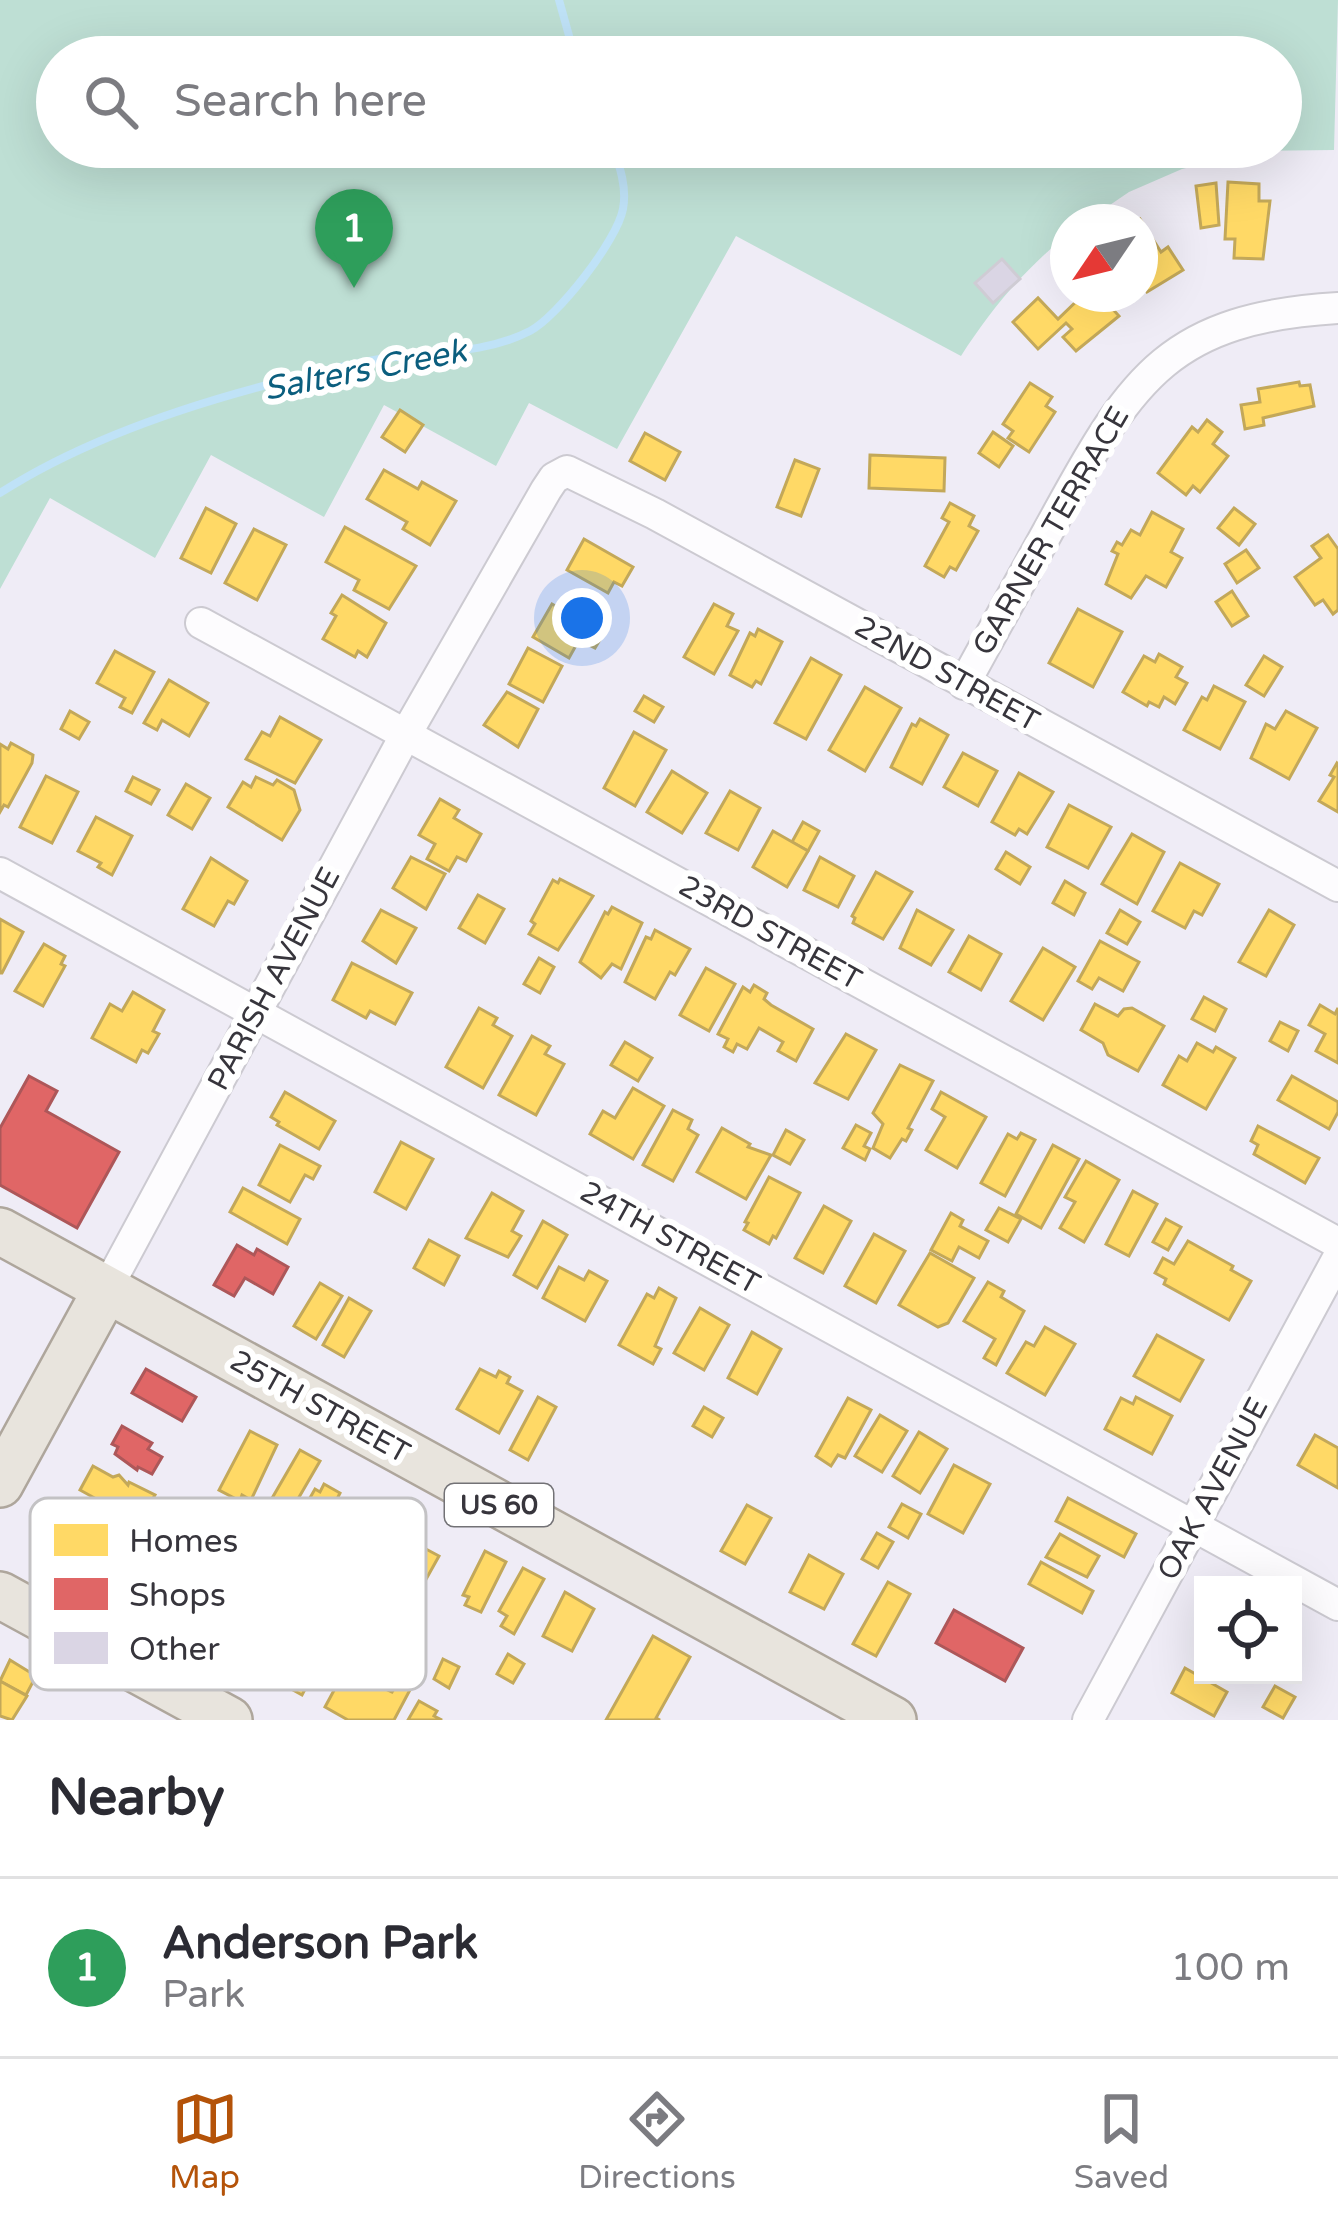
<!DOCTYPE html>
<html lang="en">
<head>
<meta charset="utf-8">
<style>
  :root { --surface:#fff; --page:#f2f2f3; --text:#2b2b33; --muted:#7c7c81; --line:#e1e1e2; --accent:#b45309 }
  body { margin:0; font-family:"Varela Round",sans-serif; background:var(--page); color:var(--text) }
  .controls { position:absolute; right:36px; bottom:36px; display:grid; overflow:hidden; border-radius:0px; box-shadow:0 12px 48px #0002 }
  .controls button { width:108px; height:108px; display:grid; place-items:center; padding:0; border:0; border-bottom:3px solid var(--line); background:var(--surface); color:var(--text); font:60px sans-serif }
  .compass { position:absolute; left:1050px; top:204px; width:108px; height:108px; border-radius:50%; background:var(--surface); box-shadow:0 12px 48px #0002; rotate:235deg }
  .you { position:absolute; left:582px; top:618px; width:42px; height:42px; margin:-30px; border:9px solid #fff; border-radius:50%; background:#1a73e8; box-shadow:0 0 0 18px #1a73e833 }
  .badge { display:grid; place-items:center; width:78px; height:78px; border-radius:50%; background:var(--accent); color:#fff; font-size:39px; font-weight:700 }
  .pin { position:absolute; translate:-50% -99px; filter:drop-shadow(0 3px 6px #0008) }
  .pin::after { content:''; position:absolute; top:63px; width:42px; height:36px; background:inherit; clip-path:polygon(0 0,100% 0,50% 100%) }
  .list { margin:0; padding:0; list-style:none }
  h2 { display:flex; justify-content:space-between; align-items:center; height:156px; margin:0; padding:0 48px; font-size:51px }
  h2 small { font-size:39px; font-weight:400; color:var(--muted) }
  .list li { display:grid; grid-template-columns:78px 1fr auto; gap:36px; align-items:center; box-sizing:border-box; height:180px; padding:0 48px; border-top:3px solid var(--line) }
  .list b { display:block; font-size:45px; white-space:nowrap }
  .list p { margin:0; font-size:39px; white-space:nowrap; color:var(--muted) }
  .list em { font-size:39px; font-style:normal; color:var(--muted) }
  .icon { flex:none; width:66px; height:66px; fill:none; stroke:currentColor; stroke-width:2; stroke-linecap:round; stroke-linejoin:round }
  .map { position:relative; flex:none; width:1338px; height:1720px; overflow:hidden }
  .search { position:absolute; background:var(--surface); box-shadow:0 12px 48px #0002; left:36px; right:36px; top:36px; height:132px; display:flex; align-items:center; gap:30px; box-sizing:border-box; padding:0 42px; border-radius:66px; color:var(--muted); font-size:45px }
  .sheet { height:336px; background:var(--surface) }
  nav { display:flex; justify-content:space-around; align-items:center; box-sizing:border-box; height:168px; border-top:3px solid var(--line); background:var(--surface); font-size:33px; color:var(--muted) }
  nav a { display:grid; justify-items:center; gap:6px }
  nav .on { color:var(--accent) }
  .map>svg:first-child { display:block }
</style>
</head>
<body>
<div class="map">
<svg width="1338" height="1720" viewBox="0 0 1338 1720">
  <rect width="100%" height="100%" fill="#efecf6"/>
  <path fill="#bedfd4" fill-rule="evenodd" d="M0 0H1338L1334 150 1257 151 1182 169 1129 192 1085 222H1068V234C1024 270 992 308 961 356L736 236 617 449 529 403 496 466 384 405 324 517 211 455 155 558 50 498 0 589ZM57 57H1281V147H57Z"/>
  <g fill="#ffd966" stroke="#c3a859" stroke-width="3">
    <path d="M1228 182 1259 184V201H1270L1263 259 1234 258 1235 239H1225Z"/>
    <path d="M1216 183 1219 225 1201 228 1196 186Z"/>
    <path d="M1140 219 1161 252 1168 247 1183 270 1147 292 1140 281V222H1135Z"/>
    <path d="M1084 294H1099L1119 316 1076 351 1063 337 1072 329 1066 323 1038 349 1013 322 1038 298 1058 319Z"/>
    <path d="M1299 382 1300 386 1310 385 1314 406 1263 418 1264 425 1245 429 1241 405 1260 402 1258 389Z"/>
    <path d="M1030 383 1052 397 1046 406 1055 412 1029 452 1008 438 1013 431 1003 424Z"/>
    <path d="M400 410 423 425 405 452 382 437Z"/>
    <path d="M1207 420 1222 432 1213 444 1228 456 1200 492 1193 486 1186 495 1158 473 1192 427 1198 432Z"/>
    <path d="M993 432 1013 446 999 467 979 453Z"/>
    <path d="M645 433 680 452 665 480 630 461Z"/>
    <path d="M870 455 945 458 944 491 869 488Z"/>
    <path d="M795 460 819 469 801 516 777 507Z"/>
    <path d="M384 470 418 489 422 482 456 501 430 545 403 529 407 522 367 499Z"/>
    <path d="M950 503 974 516 969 526 978 531 956 570 950 567 944 577 925 566 949 522 942 518Z"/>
    <path d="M206 508 236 524 211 573 181 558Z"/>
    <path d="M1234 508 1255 524 1239 545 1218 528Z"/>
    <path d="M1152 512 1183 529 1171 552 1182 558 1166 587 1146 576 1131 598 1106 584 1118 554 1112 551 1117 542 1122 545 1131 530 1140 535Z"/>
    <path d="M345 527 416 566 389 609 354 590 359 580 326 562Z"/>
    <path d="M254 529 286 545 257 600 225 583Z"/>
    <path d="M1328 535 1338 549V610L1333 614 1323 600 1315 605 1295 577 1321 558 1312 546Z"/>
    <path d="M584 539 633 567 622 586 614 582 608 593 567 570Z"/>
    <path d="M1246 550 1259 568 1237 583 1225 564Z"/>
    <path d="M1232 591 1248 616 1232 626 1216 602Z"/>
    <path d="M342 595 386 623 367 657 358 651 355 657 323 639 336 616 331 613Z"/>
    <path d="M552 604 604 633 595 648 579 640 569 658 533 637Z"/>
    <path d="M714 604 733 614 727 626 738 631 714 674 684 657Z"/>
    <path d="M1078 609 1122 632 1093 687 1049 663Z"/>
    <path d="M758 629 782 642 761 684 756 681 752 687 730 675 750 633 755 636Z"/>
    <path d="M528 648 562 666 543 702 509 684Z"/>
    <path d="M115 651 154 672 132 713 120 707 125 698 97 683Z"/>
    <path d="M1159 654 1182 667 1176 677 1187 683 1175 704 1164 697 1159 707 1149 702 1147 706 1123 692 1144 656 1155 662Z"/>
    <path d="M1264 656 1282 667 1264 696 1246 685Z"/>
    <path d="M811 658 841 675 806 739 775 723Z"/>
    <path d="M169 680 208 703 189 736 162 720 157 730 144 723Z"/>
    <path d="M1214 686 1245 702 1220 749 1184 730 1202 697 1207 700Z"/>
    <path d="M865 687 901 708 865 771 829 750Z"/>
    <path d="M507 692 538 709 518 747 484 725Z"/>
    <path d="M644 696 663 707 654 722 635 711Z"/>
    <path d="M70 711 89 722 79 739 61 729Z"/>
    <path d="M1286 711 1317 728 1289 779 1251 758 1266 724 1275 729Z"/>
    <path d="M280 717 321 740 295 783 246 759 262 732 270 736Z"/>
    <path d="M920 719 948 735 922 784 891 767 912 724 916 726Z"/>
    <path d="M634 732 666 750 635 806 604 788Z"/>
    <path d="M11 743 33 755 32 763 8 807 4 805 0 812V744L8 749Z"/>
    <path d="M963 753 997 771 978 806 944 787Z"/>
    <path d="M1337 763 1338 764V812L1319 801 1334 777 1330 775Z"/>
    <path d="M672 771 707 793 682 833 647 812Z"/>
    <path d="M1019 773 1053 792 1027 834 1019 829 1015 835 992 822Z"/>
    <path d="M46 776 78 792 52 843 20 827Z"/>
    <path d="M133 777 159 790 151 804 126 791Z"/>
    <path d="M256 777 273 785 277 780 294 790 300 810 282 840 228 807 243 782 251 787Z"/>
    <path d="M186 784 210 798 192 829 168 815Z"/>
    <path d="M730 791 760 808 738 850 706 833Z"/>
    <path d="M440 799 459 810 454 818 481 834 466 861 457 857 449 871 427 859 435 844 419 835Z"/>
    <path d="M1069 805 1111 827 1088 868 1047 847Z"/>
    <path d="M96 817 132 836 112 875 98 867 101 863 78 851Z"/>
    <path d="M803 822 819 831 808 851 792 842Z"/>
    <path d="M773 831 808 851 787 887 753 867Z"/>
    <path d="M1132 834 1164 852 1137 904 1102 884Z"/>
    <path d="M1006 852 1030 867 1020 884 996 869Z"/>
    <path d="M411 857 445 874 426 909 393 888Z"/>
    <path d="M820 857 854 876 838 907 804 890Z"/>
    <path d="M211 858 247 881 234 904 228 901 214 926 183 909Z"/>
    <path d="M1180 863 1219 884 1202 915 1194 911 1185 928 1153 911Z"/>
    <path d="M876 872 912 892 883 939 853 923 855 918 852 916Z"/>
    <path d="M560 879 593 896 558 950 529 934 535 924 531 921 553 880 558 883Z"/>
    <path d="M1065 881 1085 893 1074 915 1053 903Z"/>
    <path d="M478 895 504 909 485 943 459 928Z"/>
    <path d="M612 907 642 923 621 969 612 964 601 978 580 962 605 912 608 914Z"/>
    <path d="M381 910 416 928 396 963 363 941Z"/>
    <path d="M917 910 953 930 931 965 900 948Z"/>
    <path d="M1120 910 1140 922 1127 944 1107 933Z"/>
    <path d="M1269 910 1294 925 1266 976 1239 962Z"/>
    <path d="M0 919 23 932 2 973H0Z"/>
    <path d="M655 930 690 949 675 975 670 972 655 999 625 982 646 937 651 939Z"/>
    <path d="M969 936 1001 954 981 990 949 972Z"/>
    <path d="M1100 941 1139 962 1123 991 1099 978 1092 989 1078 981Z"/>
    <path d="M44 944 65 956 61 964 65 966 43 1006 15 991Z"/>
    <path d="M1043 948 1075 967 1043 1020 1011 1001Z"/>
    <path d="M539 958 554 967 540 993 524 984Z"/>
    <path d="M352 963 412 993 395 1024 370 1011 366 1018 333 1000Z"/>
    <path d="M706 968 735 984 709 1031 680 1015Z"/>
    <path d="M754 985 767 993 764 999 771 1005 813 1029 796 1061 778 1051 783 1042 759 1028 747 1049 737 1044 733 1052 724 1047 728 1039 718 1034 743 987 750 992Z"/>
    <path d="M133 992 164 1010 153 1031 159 1034 148 1053 142 1050 136 1062 92 1038 110 1004 122 1011Z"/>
    <path d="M1204 997 1226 1009 1215 1031 1192 1019Z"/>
    <path d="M1095 1004 1118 1016 1124 1009 1132 1008 1164 1026 1138 1071 1108 1055 1103 1043 1081 1030Z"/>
    <path d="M1320 1005 1335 1014 1338 1008V1063L1316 1051 1325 1034 1309 1025Z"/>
    <path d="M479 1008 497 1018 493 1025 512 1036 483 1088 446 1067Z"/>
    <path d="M1280 1022 1298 1031 1288 1051 1270 1041Z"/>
    <path d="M846 1034 876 1050 848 1099 815 1083Z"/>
    <path d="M532 1036 550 1046 545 1054 564 1064 536 1115 499 1095Z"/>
    <path d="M625 1042 652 1058 638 1081 611 1065Z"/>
    <path d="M1197 1043 1213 1052 1216 1047 1235 1058 1206 1109 1163 1085 1179 1056 1187 1061Z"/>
    <path d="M900 1065 933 1081 908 1128 912 1130 906 1141 902 1139 890 1158 873 1148 883 1124 873 1113Z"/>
    <path d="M1292 1076 1338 1102V1112L1329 1129 1278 1100Z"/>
    <path d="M633 1088 664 1106 633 1159 590 1134 603 1111 615 1118Z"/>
    <path d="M285 1092 335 1121 319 1149 277 1125 279 1122 271 1117Z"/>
    <path d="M941 1092 986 1117 957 1168 926 1150 945 1117 932 1109Z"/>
    <path d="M673 1110 692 1120 688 1129 698 1135 673 1181 643 1165Z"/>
    <path d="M856 1125 871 1133 864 1146 870 1149 865 1160 843 1148Z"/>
    <path d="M1258 1126 1319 1158 1305 1183 1254 1154 1258 1145 1251 1141Z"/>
    <path d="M722 1128 750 1144 748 1147 771 1155 746 1199 697 1172Z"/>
    <path d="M786 1130 804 1140 790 1164 773 1155Z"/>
    <path d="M1021 1133 1035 1140 1005 1196 981 1183 1008 1134 1017 1139Z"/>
    <path d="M401 1142 433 1159 406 1209 375 1192Z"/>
    <path d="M280 1145 320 1166 313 1179 305 1175 290 1202 259 1185Z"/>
    <path d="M1053 1145 1079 1159 1041 1228 1016 1214Z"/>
    <path d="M1086 1161 1119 1180 1084 1242 1060 1228 1075 1202 1065 1197Z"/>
    <path d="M769 1177 800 1193 776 1238 773 1236 769 1244 744 1230 748 1223 745 1222Z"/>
    <path d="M243 1188 300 1219 287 1244 230 1212Z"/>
    <path d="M1133 1191 1157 1204 1129 1256 1106 1244Z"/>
    <path d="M492 1193 523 1211 512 1231 521 1236 508 1257 466 1238Z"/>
    <path d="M824 1206 851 1221 823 1273 795 1258Z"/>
    <path d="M999 1208 1021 1219 1008 1242 986 1230Z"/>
    <path d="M951 1213 963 1220 960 1226 988 1241 979 1258 959 1247 952 1261 931 1250Z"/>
    <path d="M1166 1219 1181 1227 1168 1250 1153 1242Z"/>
    <path d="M543 1221 567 1235 537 1288 514 1275Z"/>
    <path d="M874 1234 905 1251 876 1303 845 1286Z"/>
    <path d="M429 1240 459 1256 444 1285 414 1268Z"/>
    <path d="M1188 1241 1233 1266 1231 1270 1251 1281 1229 1320 1164 1284 1166 1279 1155 1273 1163 1258 1174 1264Z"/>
    <path d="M930 1253 974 1278 948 1323 938 1327 899 1305Z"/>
    <path d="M559 1267 584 1280 589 1271 607 1281 585 1321 543 1298Z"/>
    <path d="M988 1282 1004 1291 1001 1297 1024 1311 996 1365 984 1358 995 1339 964 1321Z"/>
    <path d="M320 1283 342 1296 316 1339 294 1326Z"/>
    <path d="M659 1288 676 1298 655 1346 661 1349 653 1364 619 1345 647 1294 654 1298Z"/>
    <path d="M349 1298 371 1311 344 1357 323 1345Z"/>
    <path d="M700 1308 729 1325 704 1370 674 1353Z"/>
    <path d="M1045 1327 1075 1344 1045 1395 1007 1373 1026 1342 1034 1346Z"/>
    <path d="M752 1332 781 1349 757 1394 728 1378Z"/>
    <path d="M1157 1335 1203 1360 1180 1401 1134 1376Z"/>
    <path d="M480 1369 496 1377 499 1371 510 1377 507 1383 522 1391 499 1433 457 1409Z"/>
    <path d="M538 1397 556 1407 528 1460 510 1450Z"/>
    <path d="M1136 1397 1172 1416 1152 1454 1105 1429 1121 1398 1133 1404Z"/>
    <path d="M848 1398 871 1410 845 1458 838 1455 831 1466 816 1456Z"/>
    <path d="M704 1407 723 1418 712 1437 693 1426Z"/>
    <path d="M880 1415 907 1431 882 1472 855 1456Z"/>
    <path d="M250 1431 277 1445 251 1500 242 1495 240 1501 219 1490Z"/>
    <path d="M919 1432 947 1449 920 1493 893 1476Z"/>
    <path d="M1315 1435 1338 1448V1488L1298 1465Z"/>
    <path d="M300 1450 320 1461 291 1511 271 1500Z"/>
    <path d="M954 1465 990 1484 963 1533 928 1514Z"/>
    <path d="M93 1466 113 1477 119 1475 128 1485 129 1482 155 1495 148 1507 144 1505 139 1513 133 1509 129 1517 80 1490Z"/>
    <path d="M324 1484 340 1493 336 1501 342 1504 325 1536 318 1533 312 1543 291 1531 315 1489 320 1492Z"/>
    <path d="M1068 1498 1136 1534 1124 1557 1056 1521Z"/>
    <path d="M902 1504 921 1514 908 1538 889 1527Z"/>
    <path d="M747 1505 771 1518 745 1564 721 1551Z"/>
    <path d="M396 1533 439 1556 424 1583 413 1576 397 1604 366 1587Z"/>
    <path d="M877 1533 893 1542 878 1568 862 1559Z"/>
    <path d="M1060 1534 1099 1556 1087 1577 1046 1557Z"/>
    <path d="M485 1551 506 1562 481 1612 465 1605 469 1597 463 1595Z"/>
    <path d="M809 1555 843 1574 824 1609 790 1592Z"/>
    <path d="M1041 1562 1093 1591 1082 1613 1029 1584Z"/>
    <path d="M523 1568 544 1579 514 1634 501 1626 507 1616 499 1611Z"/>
    <path d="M888 1582 910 1594 876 1656 853 1644Z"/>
    <path d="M565 1592 594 1609 572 1651 543 1636Z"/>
    <path d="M304 1622 318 1630 314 1636 322 1640 311 1659 319 1663 302 1695 273 1679Z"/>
    <path d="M653 1636 690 1657 656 1718 660 1720H606Z"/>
    <path d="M508 1654 524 1664 513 1683 497 1674Z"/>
    <path d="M443 1659 459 1667 449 1688 434 1679Z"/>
    <path d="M10 1660 36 1676 26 1695 0 1681Z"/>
    <path d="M1185 1668 1227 1692 1214 1716 1172 1693Z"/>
    <path d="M345 1670 392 1692 400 1679 412 1686 394 1720H348L325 1707Z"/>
    <path d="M0 1681 27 1696 12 1720 0 1716Z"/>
    <path d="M1275 1686 1295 1697 1283 1718 1263 1707Z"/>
    <path d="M419 1701 437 1711 434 1716 442 1720H408Z"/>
  </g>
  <g fill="#e06666" stroke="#ad5759" stroke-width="3">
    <path d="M29 1076 57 1091 46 1111 119 1152 77 1228 0 1185V1128Z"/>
    <path d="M237 1245 254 1255 257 1249 288 1267 273 1294 245 1278 234 1296 214 1285Z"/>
    <path d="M146 1369 196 1397 182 1421 132 1393Z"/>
    <path d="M122 1426 152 1443 148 1449 162 1457 152 1474 138 1467 137 1470 115 1454 118 1447 112 1444Z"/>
    <path d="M954 1610 1023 1648 1005 1681 936 1643Z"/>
  </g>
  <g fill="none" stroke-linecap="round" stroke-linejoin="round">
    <g stroke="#bfe2f7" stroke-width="8">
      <path d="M559 0 575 57"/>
      <path d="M0 493C104 426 248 386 369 361 423 350 479 357 530 331 557 317 617 241 623 209 627 188 620 167 613 147"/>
    </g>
  </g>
  <path fill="#dad5e4" stroke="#cfccd4" stroke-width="3" d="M1002 259 1020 279 993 303 975 283Z"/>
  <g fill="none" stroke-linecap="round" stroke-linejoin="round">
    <defs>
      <g id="street">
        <path d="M201 623 1338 1243"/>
        <path d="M964 684C995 627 1027 570 1058 513 1133 376 1172 318 1338 308"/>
        <path d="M0 873 1338 1605"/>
        <path d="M106 1290 406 734 546 490 554 478 567 471 655 514 1338 886"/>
        <path d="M1088 1720 1338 1258"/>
      </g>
      <g id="primary">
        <path d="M0 1231 893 1720"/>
        <path d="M0 1484 106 1290"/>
        <path d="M0 1595 229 1720"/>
      </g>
    </defs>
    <use href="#street" stroke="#cccad1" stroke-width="34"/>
    <use href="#primary" stroke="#aea69c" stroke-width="50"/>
    <use href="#street" stroke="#fdfcfe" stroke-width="30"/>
    <use href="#primary" stroke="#e8e4dd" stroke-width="45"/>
  </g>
  <g text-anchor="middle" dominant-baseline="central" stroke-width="12" stroke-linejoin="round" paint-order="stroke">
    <rect fill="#fff" stroke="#737276" stroke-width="3" x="445" y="1484" width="108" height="42" rx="9"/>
    <g font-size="27" font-weight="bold" fill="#37353c">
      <text x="499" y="1505">US 60</text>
    </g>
    <g font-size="30" fill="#37353c" stroke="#fff">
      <text transform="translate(1051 531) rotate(-60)">GARNER TERRACE</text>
      <text transform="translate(947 674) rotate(29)">22ND STREET</text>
      <text transform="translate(770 933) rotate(29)">23RD STREET</text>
      <text transform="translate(274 979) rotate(-62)">PARISH AVENUE</text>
      <text transform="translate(670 1238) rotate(29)">24TH STREET</text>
      <text transform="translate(320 1407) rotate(29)">25TH STREET</text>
      <text transform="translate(1213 1489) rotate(-62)">OAK AVENUE</text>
    </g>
    <g font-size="33" font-style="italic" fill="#0b5e7e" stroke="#fff">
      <text transform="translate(365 370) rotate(-11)">Salters Creek</text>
    </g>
  </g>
  <rect x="30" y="1498" width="396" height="192" rx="18" fill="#fff" stroke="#c3c2c4" stroke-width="3"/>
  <rect x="54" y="1524" width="54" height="32" fill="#ffd966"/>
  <rect x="54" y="1578" width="54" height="32" fill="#e06666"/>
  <rect x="54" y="1632" width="54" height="32" fill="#dad5e4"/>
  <g font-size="33" fill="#37353c">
    <text x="129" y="1552">Homes</text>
    <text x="129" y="1606">Shops</text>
    <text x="129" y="1660">Other</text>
  </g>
</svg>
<div class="controls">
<button><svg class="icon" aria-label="locate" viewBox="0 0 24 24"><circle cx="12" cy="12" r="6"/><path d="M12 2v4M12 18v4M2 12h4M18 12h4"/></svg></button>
</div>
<svg class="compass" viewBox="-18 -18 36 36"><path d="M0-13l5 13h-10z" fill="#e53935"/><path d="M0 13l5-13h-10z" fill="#7c7c81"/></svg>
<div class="you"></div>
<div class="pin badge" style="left:354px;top:288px;background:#2e9e5b">1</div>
<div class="search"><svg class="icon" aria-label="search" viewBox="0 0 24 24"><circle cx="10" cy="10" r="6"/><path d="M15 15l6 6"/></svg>Search here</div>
</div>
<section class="sheet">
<h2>Nearby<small></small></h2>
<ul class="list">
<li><span class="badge" style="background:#2e9e5b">1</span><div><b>Anderson Park</b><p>Park</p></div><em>100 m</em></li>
</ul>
</section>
<nav>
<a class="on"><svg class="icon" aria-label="map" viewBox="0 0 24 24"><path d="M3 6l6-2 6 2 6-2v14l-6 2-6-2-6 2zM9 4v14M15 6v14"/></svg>Map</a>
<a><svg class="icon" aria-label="directions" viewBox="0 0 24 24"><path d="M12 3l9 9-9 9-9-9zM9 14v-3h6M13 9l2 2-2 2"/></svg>Directions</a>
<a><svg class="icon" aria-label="saved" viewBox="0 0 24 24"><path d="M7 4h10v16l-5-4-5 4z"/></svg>Saved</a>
</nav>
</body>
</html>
